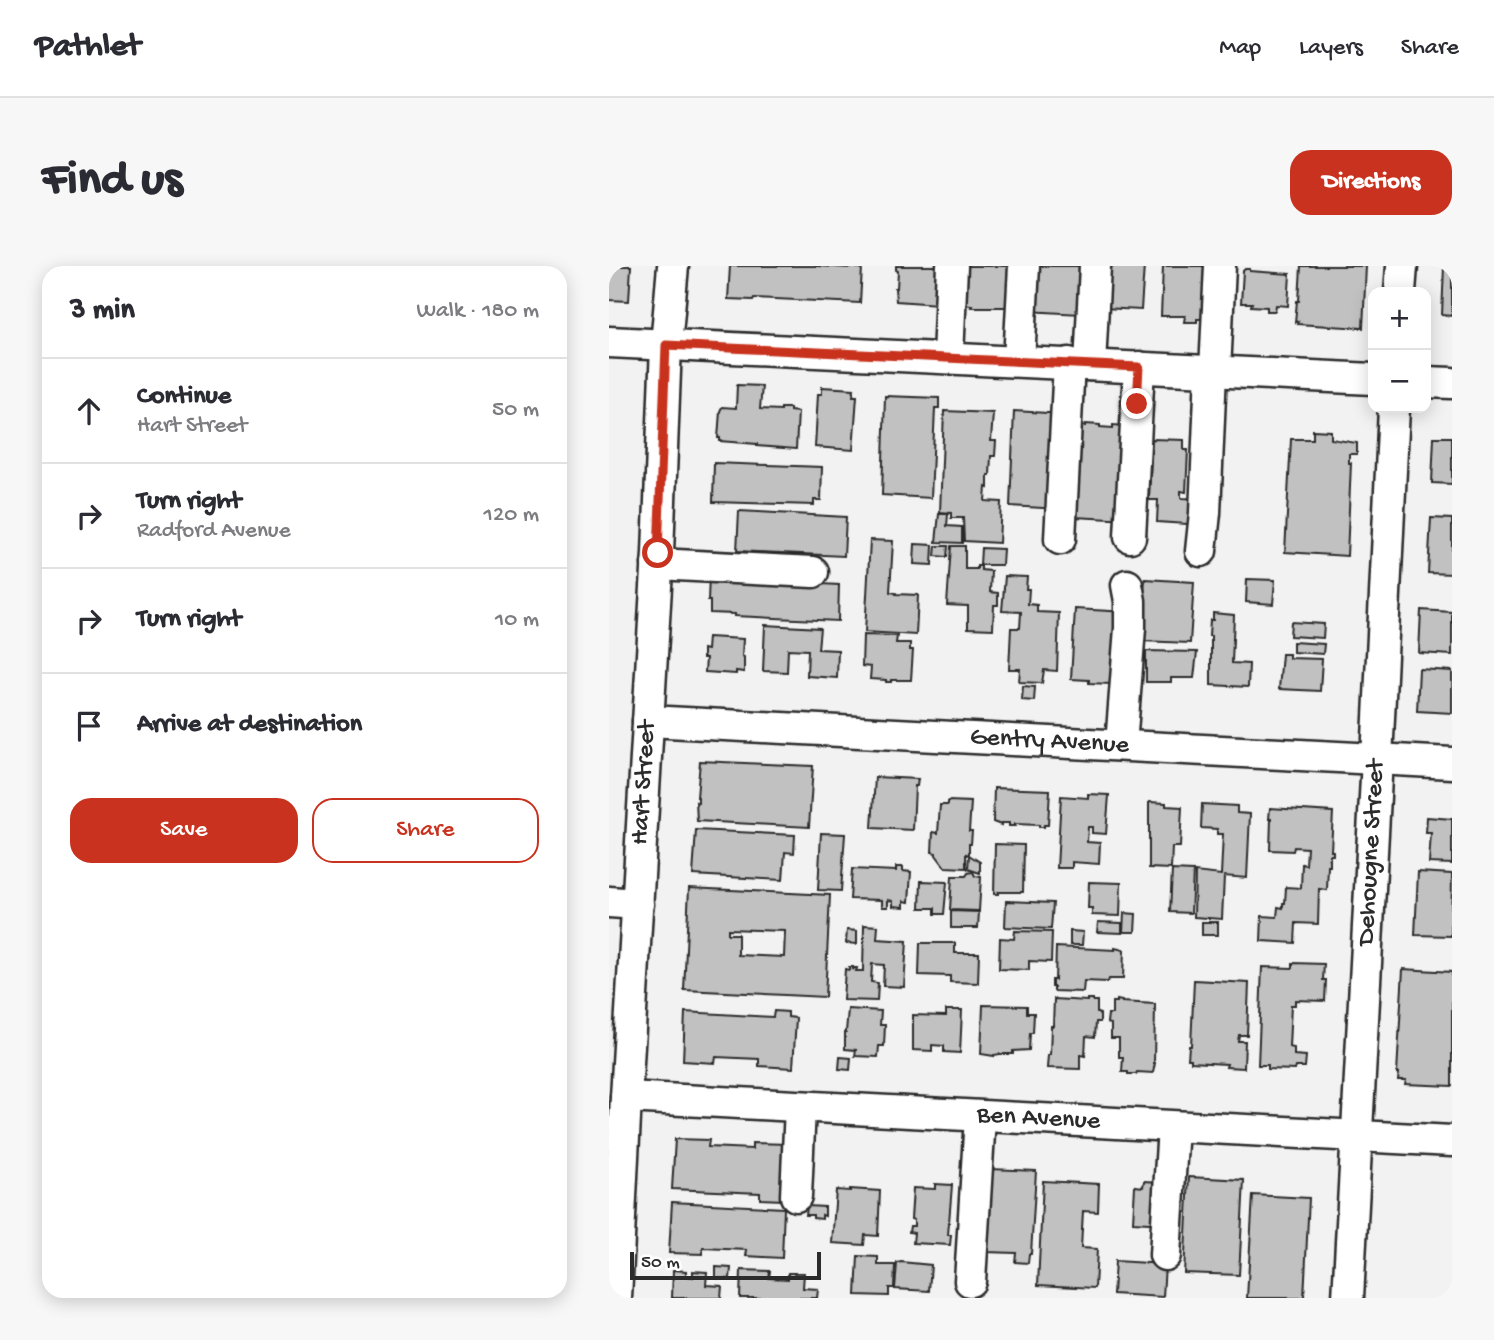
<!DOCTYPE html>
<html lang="en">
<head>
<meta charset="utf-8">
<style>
  :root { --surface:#fff; --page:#f7f7f7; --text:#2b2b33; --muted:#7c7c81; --line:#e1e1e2; --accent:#c8321e }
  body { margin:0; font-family:"Gochi Hand",sans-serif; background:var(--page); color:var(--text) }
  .controls { position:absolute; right:21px; top:21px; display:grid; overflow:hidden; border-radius:14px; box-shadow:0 4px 18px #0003 }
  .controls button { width:63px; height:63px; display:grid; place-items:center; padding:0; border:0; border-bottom:2px solid var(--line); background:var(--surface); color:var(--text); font:35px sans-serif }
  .scale { position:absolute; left:21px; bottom:18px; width:191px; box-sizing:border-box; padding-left:7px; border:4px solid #2b2b2b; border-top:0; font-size:19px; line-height:24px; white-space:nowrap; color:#2b2b2b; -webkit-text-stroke:5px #fff; paint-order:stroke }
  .stop { position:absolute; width:21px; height:21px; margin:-16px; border:5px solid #c8321e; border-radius:50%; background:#fff }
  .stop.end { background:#c8321e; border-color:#fff; box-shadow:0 2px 7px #0008 }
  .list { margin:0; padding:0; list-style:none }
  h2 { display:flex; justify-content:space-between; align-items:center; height:91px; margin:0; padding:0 28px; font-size:30px }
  h2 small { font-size:23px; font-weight:400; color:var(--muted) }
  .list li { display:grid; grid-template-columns:46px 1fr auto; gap:21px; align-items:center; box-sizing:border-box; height:105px; padding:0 28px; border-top:2px solid var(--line) }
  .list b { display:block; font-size:26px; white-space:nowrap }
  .list p { margin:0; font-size:23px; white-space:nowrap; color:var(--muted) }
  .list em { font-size:23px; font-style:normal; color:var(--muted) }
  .actions { display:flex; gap:14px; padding:21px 28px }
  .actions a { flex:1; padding:16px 0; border:2px solid var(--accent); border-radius:21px; text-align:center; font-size:24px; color:var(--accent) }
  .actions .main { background:var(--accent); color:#fff }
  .icon { flex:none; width:38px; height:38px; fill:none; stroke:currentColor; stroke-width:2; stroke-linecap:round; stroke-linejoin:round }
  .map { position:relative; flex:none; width:843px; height:1032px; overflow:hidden; border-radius:21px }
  header { display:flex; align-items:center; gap:42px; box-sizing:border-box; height:98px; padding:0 35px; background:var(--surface); border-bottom:2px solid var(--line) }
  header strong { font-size:33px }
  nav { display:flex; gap:38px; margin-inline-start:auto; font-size:24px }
  .intro { display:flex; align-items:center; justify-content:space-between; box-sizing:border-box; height:168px; padding:0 42px }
  h1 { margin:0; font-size:49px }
  .button { padding:18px 32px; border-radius:21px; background:var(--accent); color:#fff; font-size:24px; font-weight:700 }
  main { display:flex; gap:42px; padding:0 42px }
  aside { flex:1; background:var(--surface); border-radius:21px; box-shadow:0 4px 18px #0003 }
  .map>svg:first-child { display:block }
</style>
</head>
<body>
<header>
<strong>Pathlet</strong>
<nav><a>Map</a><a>Layers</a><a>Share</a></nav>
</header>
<div class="intro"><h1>Find us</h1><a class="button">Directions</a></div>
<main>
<aside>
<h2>3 min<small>Walk · 180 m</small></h2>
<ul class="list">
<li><svg class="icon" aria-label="ahead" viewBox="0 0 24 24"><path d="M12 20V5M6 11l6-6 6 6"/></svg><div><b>Continue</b><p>Hart Street</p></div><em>50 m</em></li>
<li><svg class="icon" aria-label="right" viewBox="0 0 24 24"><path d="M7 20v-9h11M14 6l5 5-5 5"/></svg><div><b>Turn right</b><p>Radford Avenue</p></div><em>120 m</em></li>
<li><svg class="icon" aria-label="right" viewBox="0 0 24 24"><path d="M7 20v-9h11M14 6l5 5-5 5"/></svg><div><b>Turn right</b></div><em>10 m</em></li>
<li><svg class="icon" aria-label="arrive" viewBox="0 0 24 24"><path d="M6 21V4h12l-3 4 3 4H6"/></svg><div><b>Arrive at destination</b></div></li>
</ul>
<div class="actions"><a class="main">Save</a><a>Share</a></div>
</aside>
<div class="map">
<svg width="843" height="1032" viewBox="0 0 843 1032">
  <rect width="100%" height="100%" fill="#f2f2f2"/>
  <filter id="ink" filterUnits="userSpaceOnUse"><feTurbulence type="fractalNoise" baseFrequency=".0143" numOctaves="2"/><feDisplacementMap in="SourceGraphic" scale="14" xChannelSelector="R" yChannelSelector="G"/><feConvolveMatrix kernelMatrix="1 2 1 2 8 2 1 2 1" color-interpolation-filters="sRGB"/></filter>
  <g filter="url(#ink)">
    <g fill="#c1c1c1" stroke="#2b2b2b" stroke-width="2" fill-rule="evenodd">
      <path d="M0 0H22L20 35 0 34Z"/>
      <path d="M121 0H209L242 2V0H248V2H253L251 37 145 32 144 34 119 33Z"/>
      <path d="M287 0H332L329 38 287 35 286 22H288L289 5 287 4Z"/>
      <path d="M359 0H405L401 41H362L363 39 354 38V15H358Z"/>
      <path d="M421 0H475L472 48 418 45Z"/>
      <path d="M496 0H535L532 44 494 42Z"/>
      <path d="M554 0H600L598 53H588V56H575L576 50H552Z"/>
      <path d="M692 0H757L754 62 688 58 689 55 686 56 688 35H690Z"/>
      <path d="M835 0H843V50L833 49Z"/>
      <path d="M636 3H641V5L681 8 679 40 667 39 666 45H658V41L642 40 643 37H632L634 5Z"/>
      <path d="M128 119 153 120 151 143 172 144V142H181V145L189 146 187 183 148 180V178L111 175V172H109L111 145 113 141 127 142Z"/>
      <path d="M213 121 245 123 244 130H248L244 184 206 181 209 128H213Z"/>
      <path d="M276 130 330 132V142H326L322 232 273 229Z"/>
      <path d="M335 145 384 147 382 175H387L386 190H382L381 209H379V222L377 221 376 235 392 236 390 277 355 275 354 252H342V247L331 246Z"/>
      <path d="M405 145 455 148 450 243 401 240Z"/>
      <path d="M476 158 491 159V161L504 162V159L518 160 520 254 466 251 471 160H476Z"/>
      <path d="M704 164 722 165V173L748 177V188H740V197H742L738 290 676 286 682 173H704Z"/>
      <path d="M825 171H843V218L823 217Z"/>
      <path d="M543 173 575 174V184H579L577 226 572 225V232L595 233 593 259 548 256 549 234H540Z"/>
      <path d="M105 197 213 201 212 234H205V239L104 236Z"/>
      <path d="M130 245 237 251 235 290 128 285Z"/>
      <path d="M330 248H339L338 260 353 261V277L327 276Z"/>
      <path d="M822 252 843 253V308L819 307Z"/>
      <path d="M261 274 284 275 281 326 287 327V328L309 329 307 369 256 366Z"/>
      <path d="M306 278 324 279 323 299 305 298Z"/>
      <path d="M327 280H339L338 291 326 290Z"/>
      <path d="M342 280H356V303H368V300H372V304L382 305 381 326 389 327V339H385L384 363 359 362V340L338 339Z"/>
      <path d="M372 282 394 283 393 299H371Z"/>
      <path d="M100 309 169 318 211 320 212 318 230 319 229 355 126 350V348L101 347V335H99Z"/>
      <path d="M396 310 418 311 417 323H420L419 338 428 339V346L450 347 448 405 435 404 433 417 410 416 411 403H400L402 362H411L412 346 393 345Z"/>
      <path d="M536 313 585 316 581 377 532 375Z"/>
      <path d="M638 313 666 314 664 338 637 336Z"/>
      <path d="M466 343 518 346 515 396 503 395 502 418 480 417V414L462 413Z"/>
      <path d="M812 344 843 346V389L810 387Z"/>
      <path d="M604 347 625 349 623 397 640 398 639 421 602 419V370H600L601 354H604Z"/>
      <path d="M682 356 715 358 714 372 681 370Z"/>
      <path d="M156 359 211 362 209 383 229 384 228 412 198 410 199 384 179 383 178 406 154 405Z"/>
      <path d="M254 369 288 370 287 377H301V384H304L302 414H282V416H277V414L261 413 262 401 253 400Z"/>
      <path d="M99 371 134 373 133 390 135 391V406L127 405V408L96 406 97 392H94V383L98 384Z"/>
      <path d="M684 376 715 378 714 388 684 386Z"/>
      <path d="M537 385 588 386 585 412H562V416H537Z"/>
      <path d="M673 388H680V392L713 393 711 425 670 423Z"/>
      <path d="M810 403 843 405V447L808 445Z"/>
      <path d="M414 420 426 421 425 435 413 434Z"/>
      <path d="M91 495 204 500 200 561 88 555 87 536 89 537V531H88Z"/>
      <path d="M266 511 309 513 308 520H306L304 564 263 562Z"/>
      <path d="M385 522 441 524 439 559H435V561H430V559L406 558V560H400V557H392V559L384 556Z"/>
      <path d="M479 528 500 529 497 568 483 567V561H479L478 576 491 577 490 598 463 596V602H448L452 530 479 532Z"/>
      <path d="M339 535 362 536 360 565H363L362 578H360V589L357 588V602L336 601 327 589V587L323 586 324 566 329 567 331 539H339Z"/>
      <path d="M540 536 557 537V540L573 541 571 581H563L562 603 540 602Z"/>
      <path d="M593 538 628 540V547L641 548 638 612 615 610 613 653 585 651 586 606 612 609 614 568H608V563L592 562Z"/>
      <path d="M661 542 724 546 722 585H724V589H721V593L719 592 721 594V600H719L718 624 710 623 709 658 687 657 686 677 652 675 653 650 668 651 669 641 674 642V637H676L677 621 692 622 693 598 697 599 698 582 685 581 684 585 661 584 662 553H660Z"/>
      <path d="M818 551 843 553V598L820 597 822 567H817Z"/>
      <path d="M87 564 186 569 185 587 176 586 174 614 84 609Z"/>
      <path d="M212 567 236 568 232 625 209 624Z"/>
      <path d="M386 578 415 579 414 626H389V628H385Z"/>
      <path d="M360 589 371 596V607L359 603Z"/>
      <path d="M287 601H294V605L302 606 300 636 295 635V641L284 640V635L279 634V641H273V634L241 633 243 603 287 605Z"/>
      <path d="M563 604 584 605 582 647 561 646Z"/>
      <path d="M364 606 366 610 372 611 370 645 341 644 343 610H357L359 607Z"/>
      <path d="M809 606 843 608 842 670 806 669Z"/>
      <path d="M312 615 338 616 335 648H326V642H311Z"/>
      <path d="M480 616 512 617 511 650 483 649V642H479Z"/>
      <path d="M80 622 221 629 216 731 75 724ZM119 663 176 665 175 691 129 689V668H119Z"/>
      <path d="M397 635 444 637 442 663 396 661Z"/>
      <path d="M342 645 370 646 369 662H342Z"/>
      <path d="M515 647 527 648 526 666H514Z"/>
      <path d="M489 656 513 657V667L488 666Z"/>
      <rect x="593" y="656" width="16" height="13"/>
      <path d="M255 659 269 660 268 673 298 675 295 721 274 720 275 699 263 698 262 716 269 717 268 735 234 734 236 703 240 704V701H244V704L245 702H248L247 705H254Z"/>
      <path d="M238 664 248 665V678L237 677Z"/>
      <path d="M406 665 443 666 442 696 420 695V704L390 703 391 672 405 673Z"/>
      <path d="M461 665 474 666 473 679H461Z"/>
      <path d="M311 677H346V687H370L369 717 341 716V710L310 709Z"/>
      <path d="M447 681 506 684V682L515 684 514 713H500L499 716 475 715 474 726 445 725V721H443V714H446Z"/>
      <path d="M684 697 715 698 714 714H717L716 735 686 734V739H682L680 781 685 782V789L697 790 696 801H687L686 804 659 803V799H649L653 701 684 702Z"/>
      <path d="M794 703 843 706V820L796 818 797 814H789L790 807H788Z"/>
      <path d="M585 714 640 717 638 769H630L629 775H636L635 802 617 801 618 798 582 796V793H579L580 780H582Z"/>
      <path d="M445 733 478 735V733H484V735H488V747L491 748V756H487L486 771 477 770 476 790 471 789V803L438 802 439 789H441L442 760H444Z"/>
      <path d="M508 734 513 735V736L546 738 545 797H546L544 807 528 806 527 808H519V806H513L514 791H510V772H502V758L498 757 499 748H503V736H508Z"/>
      <path d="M374 739 418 740V747H425L424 767H421L420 784 404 785V788H391L385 789V790L372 788Z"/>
      <path d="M239 743 272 745 271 759H276L275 780H270L269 791 246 790 247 784 236 783V766H237Z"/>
      <path d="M337 744H353L351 787 335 786V780L323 779V785L304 784V749L337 750Z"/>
      <path d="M165 745 179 746V751L187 752 184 802 150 800V793L107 791 106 797 74 795 76 746 164 751Z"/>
      <path d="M231 791 242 792 241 804 230 803Z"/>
      <path d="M66 873 100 874 99 881 143 883V877L179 878 174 934 151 933V927L63 923Z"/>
      <path d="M381 903 427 905 422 988H420L419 997 406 996 407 987 376 986Z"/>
      <path d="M580 911 635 914 630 1009 575 1007Z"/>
      <path d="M434 915 490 918 489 946 474 945 472 982 488 983 486 1022 429 1019Z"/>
      <path d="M535 915 550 916 556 958 524 956 526 920 534 921Z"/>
      <path d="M326 918 343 919 339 969H342L341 979 304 977 305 967 300 966 301 960H305V954L302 953 304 922 326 923Z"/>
      <path d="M241 923 271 925 269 970 256 969 255 979 223 977 227 924 241 925Z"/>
      <path d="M644 929 700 932 695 1032H638Z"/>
      <path d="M63 936 175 942 173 992 137 990 138 984 94 982V988L60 987Z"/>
      <path d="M198 940 216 941V950L213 949V953L204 952V949H197Z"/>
      <path d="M249 990 269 991V999H286L285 1022H280V1030L247 1029Z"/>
      <path d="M506 995 556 998 554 1031 504 1028Z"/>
      <path d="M292 996 322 999 320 1025 286 1023 288 997Z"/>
      <path d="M107 1001 122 1002 121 1013 107 1012Z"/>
      <path d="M64 1004 77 1005V1010L84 1011V1005L98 1006 97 1019 113 1020 112 1032H63Z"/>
      <path d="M132 1004 161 1005 160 1012 179 1013V1007H195L194 1022 209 1023 208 1032H131Z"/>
    </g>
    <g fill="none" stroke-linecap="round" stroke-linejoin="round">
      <defs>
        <g id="minor">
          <path d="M791 26 793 0"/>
          <path d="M0 76 764 113"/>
          <path d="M339 91 343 0"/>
          <path d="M410 95 415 0"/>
          <path d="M481 99 486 0"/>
          <path d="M606 105 611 0"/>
          <path d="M817 116 843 117"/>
          <path d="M521 271 530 101"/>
          <path d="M451 273 460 97"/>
          <path d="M592 285 596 247 602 105"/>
          <path d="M48 298 204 306"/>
          <path id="s1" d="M39 455 843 497"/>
          <path d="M512 479 521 362V335L518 319"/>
          <path d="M0 636 29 638"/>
          <path id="s2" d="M17 831 843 875"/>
          <path d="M187 930 191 841"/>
          <path d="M556 989 564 861"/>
          <path d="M361 1015 371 851"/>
          <path id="s3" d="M7 1032 17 831 49 287 57 79 64 0"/>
          <path id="s4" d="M739 1032 768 493 785 142"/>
        </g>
      </defs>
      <use href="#minor" stroke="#2b2b2b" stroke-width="35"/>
      <use href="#minor" stroke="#fff" stroke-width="30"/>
    </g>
  </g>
  <g fill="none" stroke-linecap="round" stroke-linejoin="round" filter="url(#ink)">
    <path stroke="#c8321e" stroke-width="9" d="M49 287 57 79 530 101 528 138"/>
  </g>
  <g text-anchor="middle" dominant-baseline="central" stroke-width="5" stroke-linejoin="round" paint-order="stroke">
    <g font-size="26" fill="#2b2b2b" stroke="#fff">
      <text stroke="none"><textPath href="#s1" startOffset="402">Gentry Avenue</textPath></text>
      <text stroke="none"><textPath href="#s3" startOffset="516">Hart Street</textPath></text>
      <text stroke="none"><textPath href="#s4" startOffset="446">Dehougne Street</textPath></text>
      <text stroke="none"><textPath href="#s2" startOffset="413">Ben Avenue</textPath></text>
    </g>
  </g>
</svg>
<div class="controls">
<button>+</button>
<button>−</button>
</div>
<div class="scale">50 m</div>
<div class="stop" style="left:49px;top:287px"></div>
<div class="stop end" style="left:528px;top:138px"></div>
</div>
</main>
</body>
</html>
